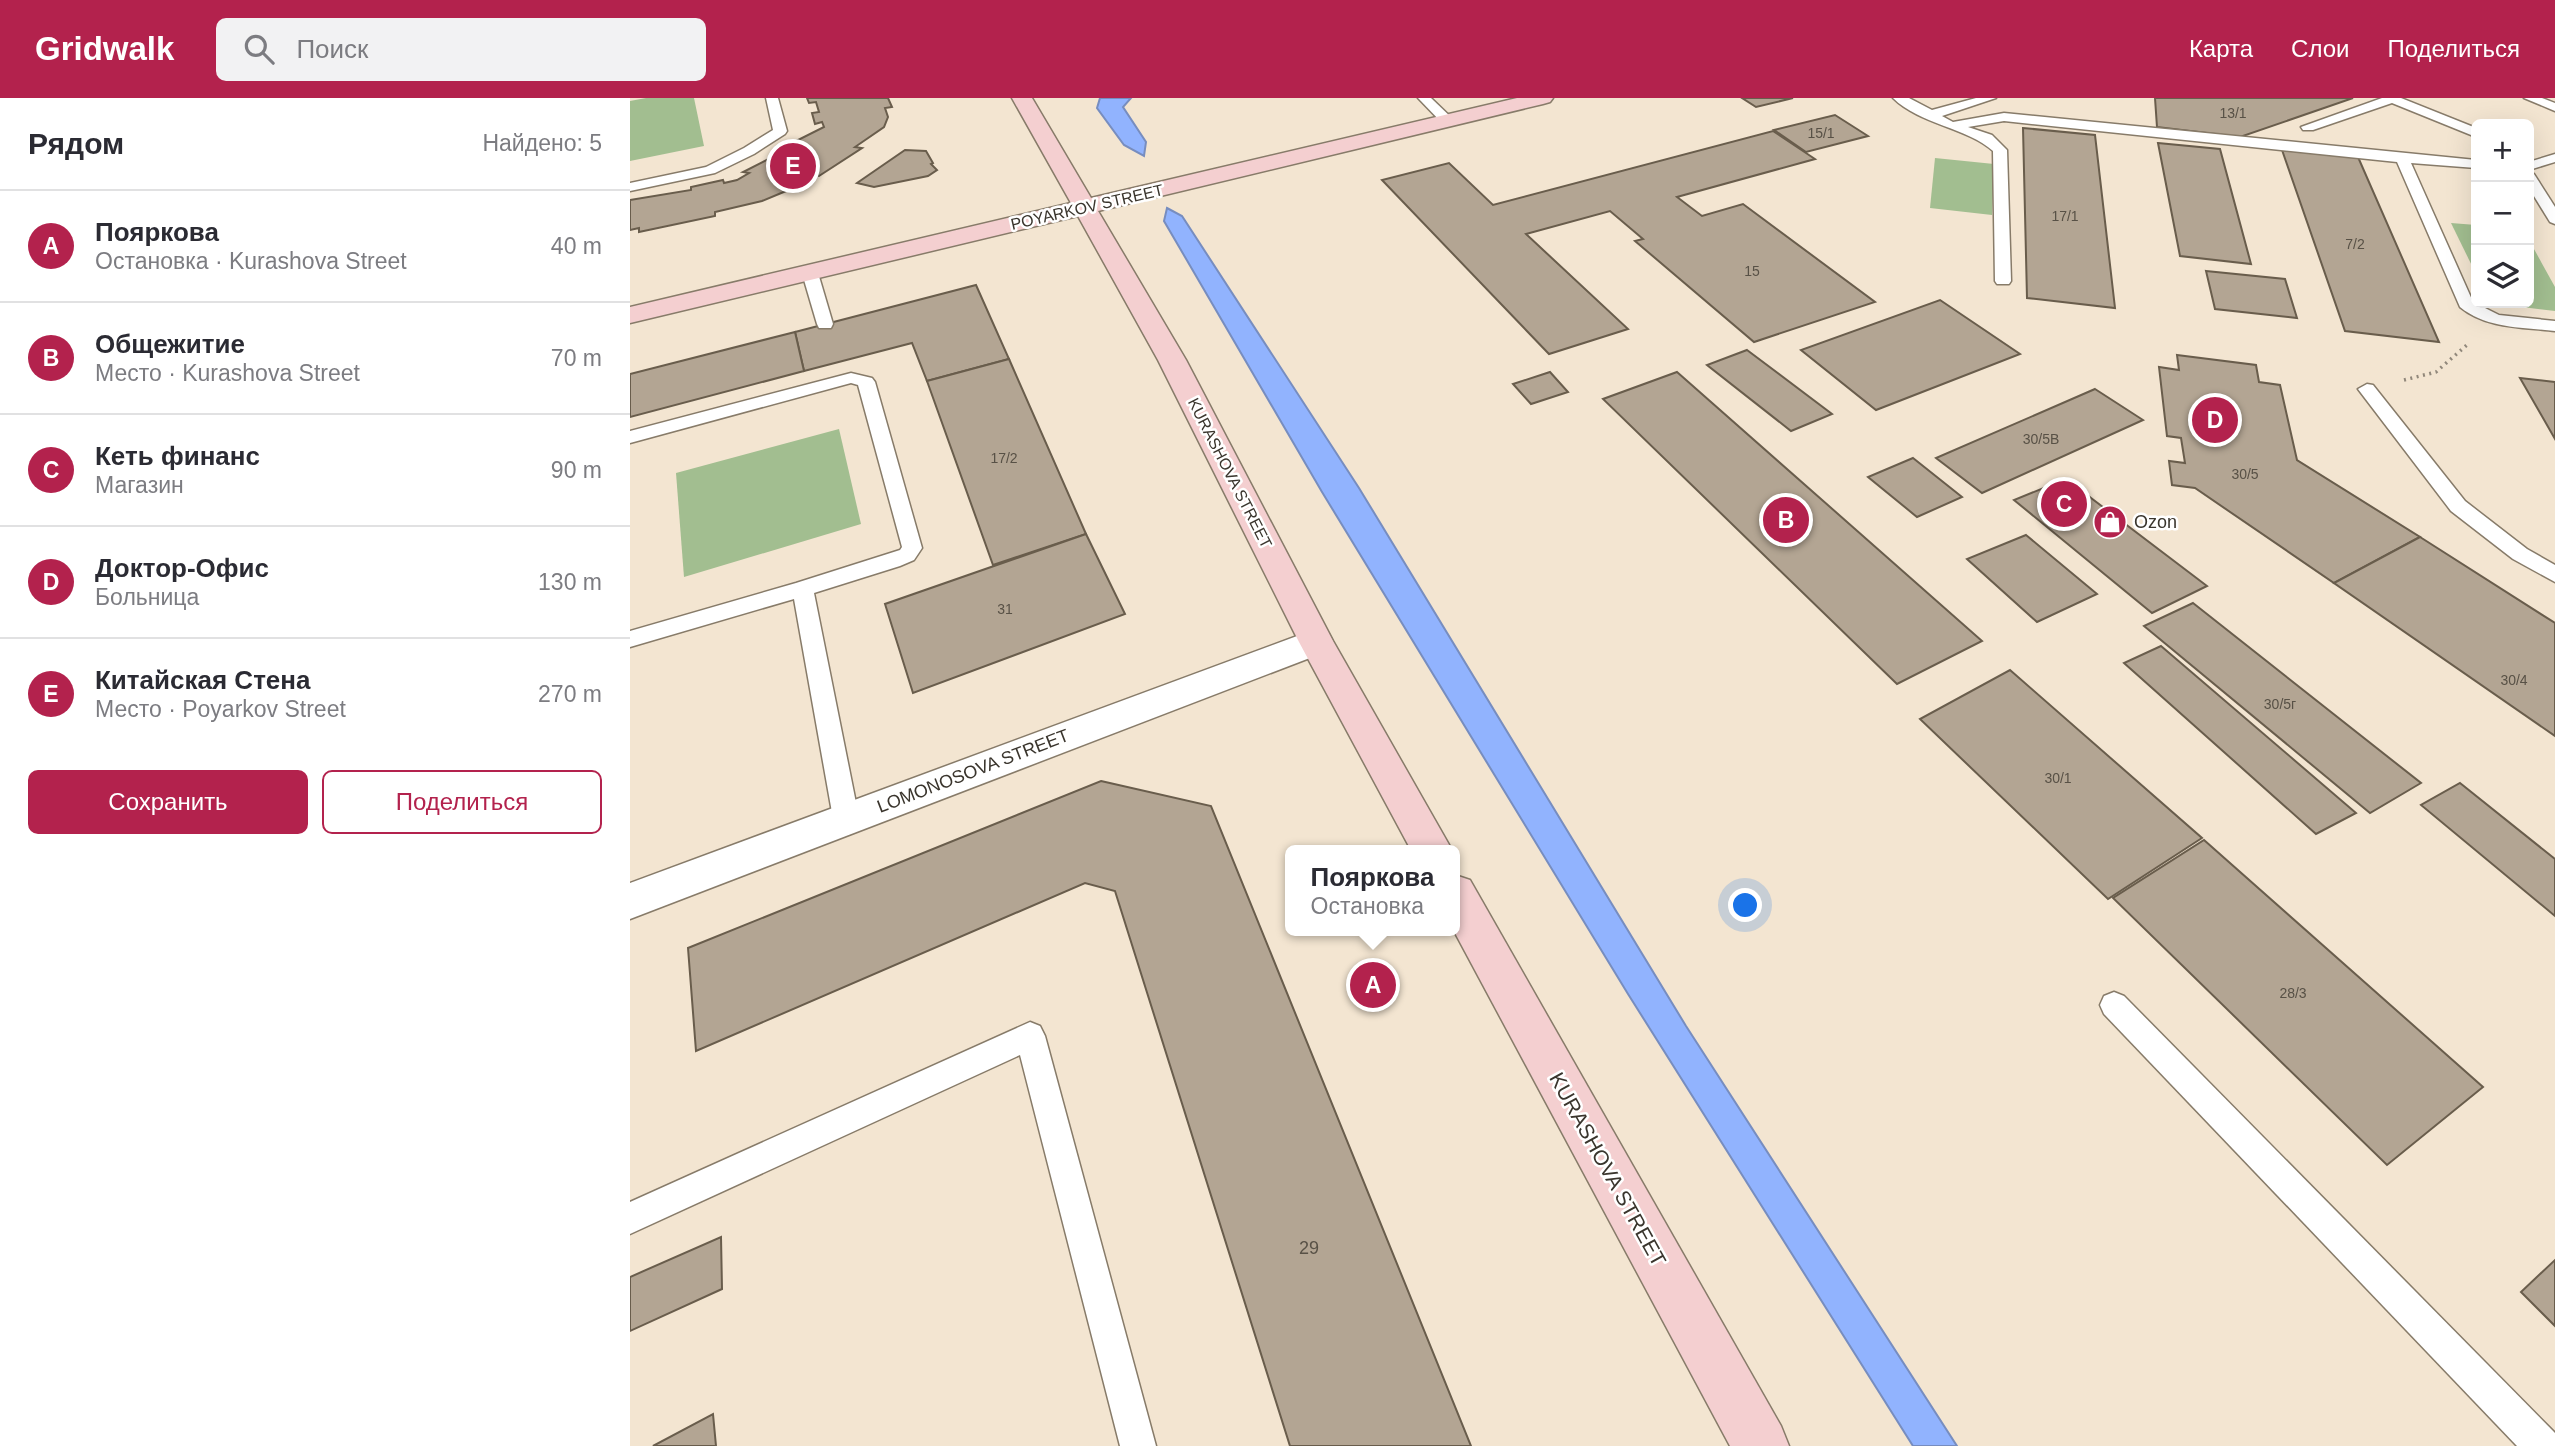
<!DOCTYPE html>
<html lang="ru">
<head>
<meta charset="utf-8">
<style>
  :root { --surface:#fff; --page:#f2f2f3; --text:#2b2b33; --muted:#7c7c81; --line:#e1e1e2; --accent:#b3224d }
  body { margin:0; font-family:Helvetica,sans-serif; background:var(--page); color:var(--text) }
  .controls { position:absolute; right:21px; top:21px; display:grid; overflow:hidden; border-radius:10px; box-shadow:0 7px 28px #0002 }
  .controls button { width:63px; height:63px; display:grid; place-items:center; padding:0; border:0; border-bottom:2px solid var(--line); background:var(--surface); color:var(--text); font:35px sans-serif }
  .you { position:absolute; left:1116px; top:808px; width:24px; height:24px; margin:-18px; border:5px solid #fff; border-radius:50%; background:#1a73e8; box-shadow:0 0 0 10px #1a73e833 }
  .badge { display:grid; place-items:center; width:46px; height:46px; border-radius:50%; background:var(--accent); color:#fff; font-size:23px; font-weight:700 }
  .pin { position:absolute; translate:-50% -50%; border:4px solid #fff; box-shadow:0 2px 7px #0006 }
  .popup { position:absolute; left:655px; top:747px; width:175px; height:91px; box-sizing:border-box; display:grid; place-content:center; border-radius:10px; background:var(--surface); filter:drop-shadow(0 2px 5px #0005); font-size:23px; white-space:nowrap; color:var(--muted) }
  .popup b { font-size:26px; color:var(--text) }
  .popup::after { content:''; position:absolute; left:50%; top:100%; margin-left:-14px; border:14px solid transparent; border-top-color:var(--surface) }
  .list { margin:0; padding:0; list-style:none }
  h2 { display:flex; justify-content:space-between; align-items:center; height:91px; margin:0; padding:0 28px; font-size:30px }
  h2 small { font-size:23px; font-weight:400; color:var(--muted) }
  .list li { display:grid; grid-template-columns:46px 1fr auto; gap:21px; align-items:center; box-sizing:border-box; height:112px; padding:0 28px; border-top:2px solid var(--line) }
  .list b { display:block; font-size:26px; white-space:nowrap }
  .list p { margin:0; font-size:23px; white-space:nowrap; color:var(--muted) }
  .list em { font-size:23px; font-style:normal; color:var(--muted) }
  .actions { display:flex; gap:14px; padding:21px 28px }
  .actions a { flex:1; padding:16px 0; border:2px solid var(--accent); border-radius:10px; text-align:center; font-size:24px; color:var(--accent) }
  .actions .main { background:var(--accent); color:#fff }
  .icon { flex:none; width:38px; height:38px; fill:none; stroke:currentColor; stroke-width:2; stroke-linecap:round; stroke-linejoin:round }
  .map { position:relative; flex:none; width:1925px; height:1348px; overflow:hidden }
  header { display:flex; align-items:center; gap:42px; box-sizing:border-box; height:98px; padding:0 35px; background:var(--accent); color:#fff }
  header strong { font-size:33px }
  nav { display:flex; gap:38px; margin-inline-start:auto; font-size:24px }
  .search { width:490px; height:63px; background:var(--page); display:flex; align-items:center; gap:18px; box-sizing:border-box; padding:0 24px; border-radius:10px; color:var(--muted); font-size:26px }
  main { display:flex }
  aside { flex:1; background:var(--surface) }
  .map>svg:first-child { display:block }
</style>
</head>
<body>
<header>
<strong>Gridwalk</strong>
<div class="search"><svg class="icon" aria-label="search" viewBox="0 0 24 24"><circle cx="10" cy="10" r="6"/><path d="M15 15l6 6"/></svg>Поиск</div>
<nav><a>Карта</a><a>Слои</a><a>Поделиться</a></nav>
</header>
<main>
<aside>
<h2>Рядом<small>Найдено: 5</small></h2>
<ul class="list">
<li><span class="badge">A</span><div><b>Пояркова</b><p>Остановка · Kurashova Street</p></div><em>40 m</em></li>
<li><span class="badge">B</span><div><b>Общежитие</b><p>Место · Kurashova Street</p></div><em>70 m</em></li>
<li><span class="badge">C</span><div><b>Кеть финанс</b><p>Магазин</p></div><em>90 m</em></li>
<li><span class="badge">D</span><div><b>Доктор-Офис</b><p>Больница</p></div><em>130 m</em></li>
<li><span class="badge">E</span><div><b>Китайская Стена</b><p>Место · Poyarkov Street</p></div><em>270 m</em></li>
</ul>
<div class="actions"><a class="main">Сохранить</a><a>Поделиться</a></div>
</aside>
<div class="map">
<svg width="1925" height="1348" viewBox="0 0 1925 1348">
  <rect width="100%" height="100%" fill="#f3e5d1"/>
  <g fill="#a2be90">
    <path d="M16 0H64L74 48 0 63V3Z"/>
    <path d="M1305 60 1364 66 1362 117 1300 110Z"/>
    <path d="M1821 125 1846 127V176Z"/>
    <path d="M1899 142 1925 189V213L1860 205H1899Z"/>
    <path d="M209 331 231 426 54 479 46 375Z"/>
  </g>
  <g fill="#91b3fe" stroke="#778dbf" stroke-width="2">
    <path d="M470 0H501L493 9 516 44 514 58 494 47 467 10Z"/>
    <path d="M537 110 552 118 729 390 1056 928 1327 1348H1283L998 896 692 394 534 123Z"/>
  </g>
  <g fill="#b3a593" stroke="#695d4c" stroke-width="2">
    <path d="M177 0H258L262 9 255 10 258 19 254 29 225 49 232 50 189 78 182 76 156 93 132 103 85 114V118L9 134V130L0 132V102L61 92V89L93 82 94 85 107 82 119 75 113 74 160 50 154 49 194 29 192 24 185 26 182 15 189 14 186 4 179 5Z"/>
    <path d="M1112 0H1163L1126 9Z"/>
    <path d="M1525 0H1723L1610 39 1527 29Z"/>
    <path d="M1205 17 1238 38 1176 54 1144 32Z"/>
    <path d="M1393 30 1465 37 1485 210 1397 200Z"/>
    <path d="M1143 33 1185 61 1047 99 1072 118 1113 106 1245 204 1124 244 1005 143 1013 141 980 113 896 136 998 231 919 256 752 82 819 65 863 107Z"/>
    <path d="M1528 45 1590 51 1621 166 1550 158Z"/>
    <path d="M275 52 296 53 303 65 301 66 307 72 298 78 244 89 227 85Z"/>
    <path d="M1652 52 1728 59 1809 244 1715 233Z"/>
    <path d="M1576 173 1655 181 1667 220 1585 211Z"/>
    <path d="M346 187 379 261 297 283 282 245 174 273 165 234Z"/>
    <path d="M1310 202 1390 256 1246 312 1171 252Z"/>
    <path d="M165 234 174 273 0 319V276Z"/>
    <path d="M1117 252 1202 316 1161 333 1077 267Z"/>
    <path d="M1547 257 1626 267 1629 284 1650 287 1667 362 1790 439 1704 485 1565 390 1542 387 1539 363 1555 365 1551 340 1537 338 1529 269 1549 272Z"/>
    <path d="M379 261 456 436 363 467 297 283Z"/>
    <path d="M920 274 938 294 901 306 883 286Z"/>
    <path d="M1047 274 1352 543 1267 586 973 301Z"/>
    <path d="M1890 280 1925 284V341Z"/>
    <path d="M1465 291 1513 322 1352 395 1306 360Z"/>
    <path d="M1283 360 1332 399 1287 419 1238 379Z"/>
    <path d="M1436 381 1577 488 1522 515 1384 402Z"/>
    <path d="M456 436 495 516 283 595 255 506Z"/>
    <path d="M1396 437 1467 496 1407 524 1337 461Z"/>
    <path d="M1790 439 1925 525V638L1704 485Z"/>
    <path d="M1563 505 1791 685 1740 715 1514 528Z"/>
    <path d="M1531 548 1726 715 1686 736 1494 565Z"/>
    <path d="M1380 572 1572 740 1478 801 1290 621Z"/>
    <path d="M471 683 581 708 841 1348H660L485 793 455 785 66 953 58 850Z"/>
    <path d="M1830 685 1925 761V818L1791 707Z"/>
    <path d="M1574 742 1853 989 1757 1067 1483 800Z"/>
    <path d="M91 1139 92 1191 0 1233V1179Z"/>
    <path d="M1925 1162V1228L1891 1194Z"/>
    <path d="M83 1316 86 1348H23Z"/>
  </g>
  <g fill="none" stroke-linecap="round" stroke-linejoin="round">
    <defs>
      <g id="lane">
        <path d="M136 0H148L157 33 155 36 124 56 85 75 0 93V85L76 69 114 50 143 32Z"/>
        <path d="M788 0H801L825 23 818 27 813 26Z"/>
        <path d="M1263 0H1279L1302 12 1346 0H1366L1312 18 1323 24 1374 15 1846 62V70L1781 65 1843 204 1869 217 1925 223V233C1892 229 1857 231 1830 209L1767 64 1374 23 1338 29 1362 37 1377 52 1381 183 1379 186H1367L1365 183 1363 53C1338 30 1289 26 1263 0Z"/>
        <path d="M1752 0H1771L1846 30V39L1762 5 1683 32H1673L1671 29Z"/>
        <path d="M1894 0H1912L1925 5V13Z"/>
        <path d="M1925 56V64L1899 72V64Z"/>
        <path d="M1899 75 1904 76 1925 109V126L1920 124 1899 90Z"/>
        <path d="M180 170 188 175 203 226 201 230H189L187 226 172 175Z"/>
        <path d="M221 275 242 280 245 284 292 450 284 462 270 468 184 495 229 720 225 727 216 730 207 727 203 720 164 501 0 549V533L166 485 270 452 272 449 228 287 221 285 0 345V333Z"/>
        <path d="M1737 286 1743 287 1835 403 1897 451 1925 467V484L1883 461 1821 413 1728 291Z"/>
        <path d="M1484 894 1494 898 1925 1335V1348H1887L1474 916 1470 907 1474 898Z"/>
        <path d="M400 924 410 928 415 938 526 1348H490L390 957 0 1136V1104Z"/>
      </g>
      <path id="street" d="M686 531 698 535 703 544 698 553 0 821V785Z"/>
      <g id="secondary">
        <path d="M382 0H402L461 100 887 0H923L920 4 913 6 468 113 556 262 703 543 822 752H781L669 544 528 262 448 118 0 225V209L441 105Z"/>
        <path d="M825 777 840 782 1151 1328 1159 1348H1100L824 833Z"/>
      </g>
    </defs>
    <use href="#lane" stroke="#877b69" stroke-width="3"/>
    <use href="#street" stroke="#877b69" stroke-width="3"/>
    <use href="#secondary" stroke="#877b69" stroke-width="3"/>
    <path stroke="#91887b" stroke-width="3.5" stroke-dasharray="2 4.5" stroke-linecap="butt" d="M1774 282 1806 274 1838 246"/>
    <use href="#lane" fill="#fff" fill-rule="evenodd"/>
    <use href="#street" fill="#fff" fill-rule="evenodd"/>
    <use href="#secondary" fill="#f4cfd0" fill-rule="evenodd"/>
  </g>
  <defs>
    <symbol id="shop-disc" viewBox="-11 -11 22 22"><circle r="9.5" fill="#b3224d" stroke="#fff"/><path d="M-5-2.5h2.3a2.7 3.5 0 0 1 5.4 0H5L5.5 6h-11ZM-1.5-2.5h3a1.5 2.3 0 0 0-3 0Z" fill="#fff"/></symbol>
  </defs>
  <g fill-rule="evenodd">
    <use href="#shop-disc" x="1461" y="405" width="38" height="38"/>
  </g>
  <g text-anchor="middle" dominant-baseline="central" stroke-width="5" stroke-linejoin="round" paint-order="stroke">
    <g font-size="14" fill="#585146">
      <text x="1603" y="15">13/1</text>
      <text x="1191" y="35">15/1</text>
      <text x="1435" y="118">17/1</text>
      <text x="1725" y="146">7/2</text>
      <text x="1122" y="173">15</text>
      <text x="1411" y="341">30/5В</text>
      <text x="374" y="360">17/2</text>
      <text x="1615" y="376">30/5</text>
      <text x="375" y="511">31</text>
      <text x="1884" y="582">30/4</text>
      <text x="1650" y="606">30/5г</text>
      <text x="1428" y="680">30/1</text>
      <text x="1663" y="895">28/3</text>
    </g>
    <g font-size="16" fill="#3a352d" stroke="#fff">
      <text transform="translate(457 109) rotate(-13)">POYARKOV STREET</text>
      <text transform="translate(600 375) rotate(63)">KURASHOVA STREET</text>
    </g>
    <g font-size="18" fill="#3a352d" stroke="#fff" text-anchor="start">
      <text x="1504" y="424">Ozon</text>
    </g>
    <g font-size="18" fill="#3a352d" stroke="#fff">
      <text transform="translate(343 673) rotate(-21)">LOMONOSOVA STREET</text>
    </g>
    <g font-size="18" fill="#585146">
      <text x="679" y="1150">29</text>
    </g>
    <g font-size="21" fill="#3a352d" stroke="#fff">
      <text transform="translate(978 1071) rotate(61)">KURASHOVA STREET</text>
    </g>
  </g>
</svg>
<div class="controls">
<button>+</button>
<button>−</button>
<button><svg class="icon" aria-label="layers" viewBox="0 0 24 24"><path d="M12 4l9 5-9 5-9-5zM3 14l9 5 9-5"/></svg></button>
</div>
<div class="you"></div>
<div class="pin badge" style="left:743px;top:887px">A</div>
<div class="popup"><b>Пояркова</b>Остановка</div>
<div class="pin badge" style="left:1156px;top:422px">B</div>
<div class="pin badge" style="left:1434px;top:406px">C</div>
<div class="pin badge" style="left:1585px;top:322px">D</div>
<div class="pin badge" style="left:163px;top:68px">E</div>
</div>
</main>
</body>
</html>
